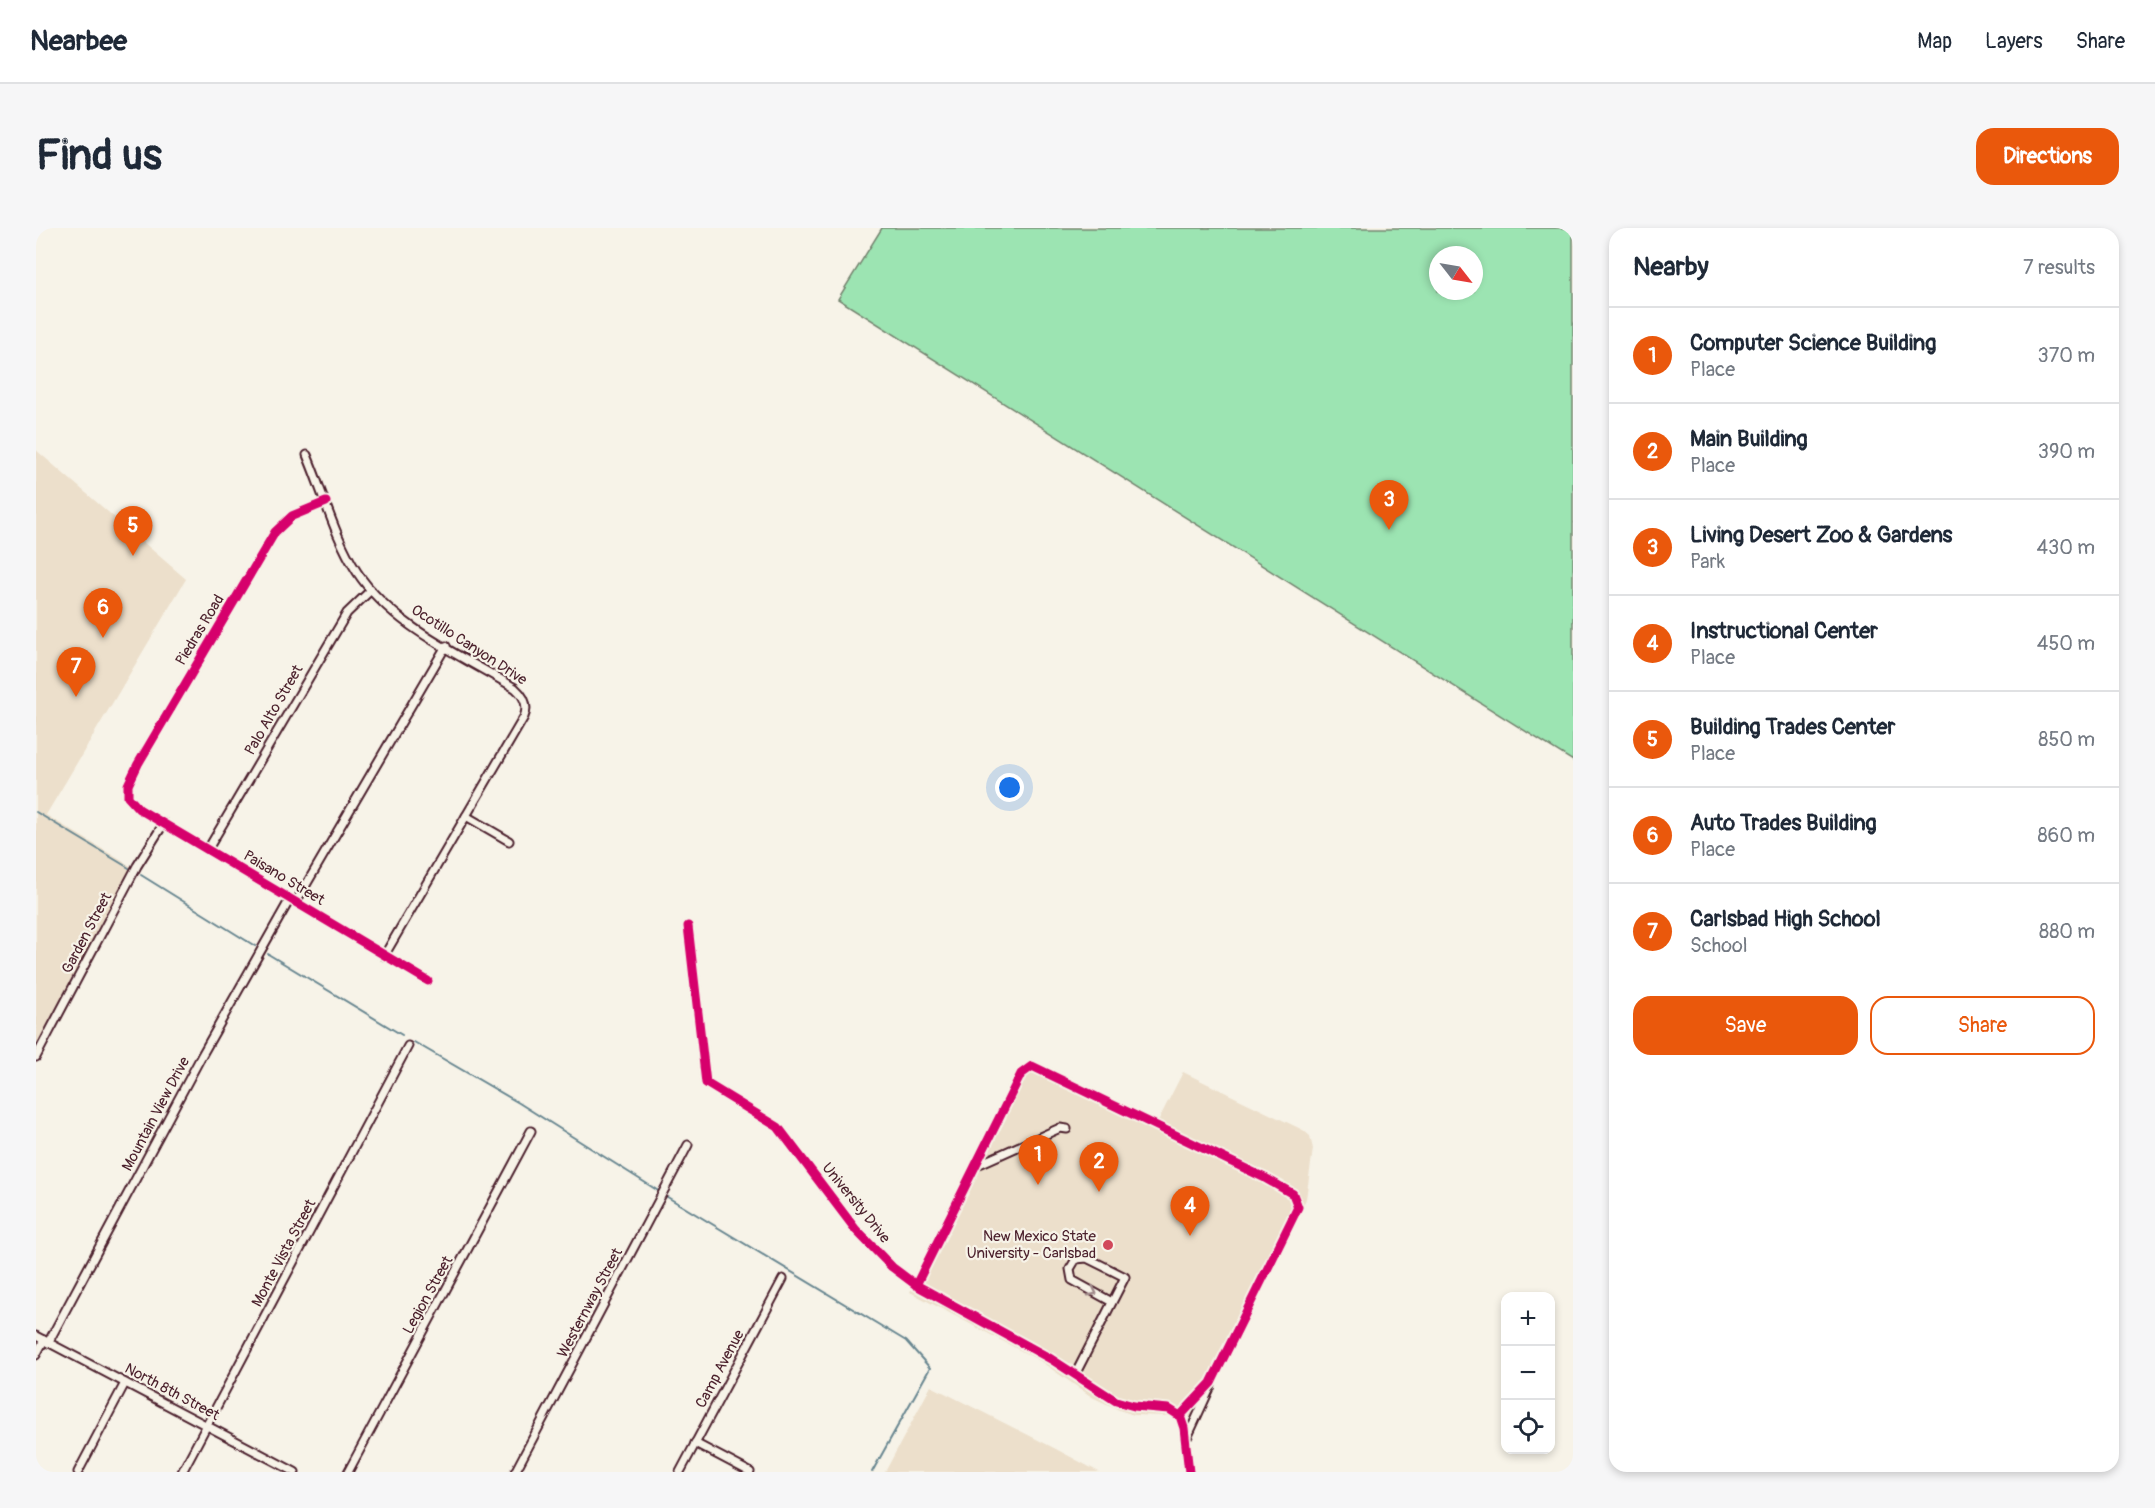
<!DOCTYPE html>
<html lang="en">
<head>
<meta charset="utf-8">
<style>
  :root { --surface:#fff; --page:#f6f6f7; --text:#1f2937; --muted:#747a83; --line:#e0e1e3; --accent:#ea580c }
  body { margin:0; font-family:Pangolin,sans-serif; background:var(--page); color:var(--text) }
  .controls { position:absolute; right:18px; bottom:18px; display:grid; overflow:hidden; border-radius:12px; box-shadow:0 3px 9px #0003 }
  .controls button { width:54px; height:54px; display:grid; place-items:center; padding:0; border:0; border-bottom:2px solid var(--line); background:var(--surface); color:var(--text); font:30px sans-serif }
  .compass { position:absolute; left:1393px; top:18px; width:54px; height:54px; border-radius:50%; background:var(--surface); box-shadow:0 3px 9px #0003; rotate:121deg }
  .you { position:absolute; left:974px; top:560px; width:21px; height:21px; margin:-15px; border:4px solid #fff; border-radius:50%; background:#1a73e8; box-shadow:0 0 0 9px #1a73e833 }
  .badge { display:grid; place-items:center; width:39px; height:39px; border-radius:50%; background:var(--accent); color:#fff; font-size:20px; font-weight:700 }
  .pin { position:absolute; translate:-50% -50px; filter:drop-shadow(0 2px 3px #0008) }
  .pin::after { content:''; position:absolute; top:32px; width:21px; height:18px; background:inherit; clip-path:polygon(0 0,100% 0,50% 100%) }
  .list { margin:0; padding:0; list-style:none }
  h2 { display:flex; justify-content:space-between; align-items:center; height:78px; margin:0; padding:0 24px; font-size:26px }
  h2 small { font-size:20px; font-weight:400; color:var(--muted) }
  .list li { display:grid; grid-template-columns:39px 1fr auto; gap:18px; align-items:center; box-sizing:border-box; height:96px; padding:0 24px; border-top:2px solid var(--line) }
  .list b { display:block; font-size:22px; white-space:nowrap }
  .list p { margin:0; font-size:20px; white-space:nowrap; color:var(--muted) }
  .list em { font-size:20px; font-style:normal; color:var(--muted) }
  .actions { display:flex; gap:12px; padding:18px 24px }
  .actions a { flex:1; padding:14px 0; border:2px solid var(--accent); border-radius:18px; text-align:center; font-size:21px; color:var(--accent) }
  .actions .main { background:var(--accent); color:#fff }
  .icon { flex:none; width:33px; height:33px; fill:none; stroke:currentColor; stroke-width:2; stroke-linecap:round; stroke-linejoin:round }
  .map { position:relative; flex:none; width:1537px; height:1244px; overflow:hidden; border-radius:18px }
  header { display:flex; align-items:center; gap:36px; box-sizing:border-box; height:84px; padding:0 30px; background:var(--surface); border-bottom:2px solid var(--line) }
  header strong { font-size:28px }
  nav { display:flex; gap:33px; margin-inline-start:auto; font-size:21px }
  .intro { display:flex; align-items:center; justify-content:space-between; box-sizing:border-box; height:144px; padding:0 36px }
  h1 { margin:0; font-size:42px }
  .button { padding:15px 27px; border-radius:18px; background:var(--accent); color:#fff; font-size:21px; font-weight:700 }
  main { display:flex; gap:36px; padding:0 36px }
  aside { flex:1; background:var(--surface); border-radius:18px; box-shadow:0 3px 9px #0003 }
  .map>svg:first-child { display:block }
</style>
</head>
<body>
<header>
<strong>Nearbee</strong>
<nav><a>Map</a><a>Layers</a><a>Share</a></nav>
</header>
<div class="intro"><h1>Find us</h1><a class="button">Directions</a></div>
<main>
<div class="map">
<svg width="1537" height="1244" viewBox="0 0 1537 1244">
  <rect width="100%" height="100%" fill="#f7f3e8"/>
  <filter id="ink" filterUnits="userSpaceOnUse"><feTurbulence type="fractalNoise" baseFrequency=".0167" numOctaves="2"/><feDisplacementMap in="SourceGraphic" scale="12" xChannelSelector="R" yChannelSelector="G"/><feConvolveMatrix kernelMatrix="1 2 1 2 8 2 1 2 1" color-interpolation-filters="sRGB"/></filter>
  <g filter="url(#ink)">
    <g fill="#ecdfcb">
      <path d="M0 222 150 351 10 587 96 639 0 818Z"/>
      <path d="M991 835H1003L1122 893 1147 844 1267 902 1274 908 1277 921 1270 971 1164 1189 1098 1187 1083 1182 1056 1169 1004 1133 874 1064 981 845Z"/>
      <path d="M895 1158 1018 1220 1063 1244H849Z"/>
    </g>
    <path fill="#9ce4b2" stroke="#73826e" stroke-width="1.5" fill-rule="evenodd" d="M846 0H1537V533L802 71ZM1402 27H1438V63H1402Z"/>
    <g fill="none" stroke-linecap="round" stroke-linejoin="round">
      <g stroke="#678690" stroke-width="2">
        <path d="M0 584 93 640"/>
        <path d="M105 647 219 718"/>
        <path d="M232 726 366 807"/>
        <path d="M378 814 483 875 624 964"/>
        <path d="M628 967 870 1113 894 1140 836 1244"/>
      </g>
      <defs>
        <g id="minor">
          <path d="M271 227C287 265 299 310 321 344 357 399 425 427 479 460 488 468 493 477 488 489L348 728"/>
          <path d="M290 274 256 288 239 304 102 536 92 557V569L103 581 392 753"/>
          <path d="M430 588 473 613"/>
          <path d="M172 621 311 385 335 362"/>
          <path d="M260 674 410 418"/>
          <path d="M652 698 670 855 742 899 820 1002 856 1039 880 1057 1015 1131 1080 1173 1098 1178 1133 1181 1144 1188 1148 1200 1153 1244"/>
          <path d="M0 829 101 638 128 595"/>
          <path d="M939 938 1024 900 1031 901"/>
          <path d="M880 1057 985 846 996 838 1229 950 1257 966 1262 979 1175 1155 1144 1188"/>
          <path d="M0 1108 259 1244"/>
          <path d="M12 1115 166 827 254 671"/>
          <path d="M0 1127 8 1112"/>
          <path d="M1039 1147 1089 1049 1051 1030 1040 1031 1034 1041 1036 1052 1076 1074"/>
          <path d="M1151 1210 1175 1158"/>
          <path d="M659 1215 714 1244"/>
          <path d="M42 1244 89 1155"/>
          <path d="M146 1244 372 818"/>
          <path d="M312 1244 495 903"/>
          <path d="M479 1244 652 917"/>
          <path d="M644 1244 747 1051"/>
        </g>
      </defs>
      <use href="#minor" stroke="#4a1f2b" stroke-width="11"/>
      <use href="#minor" stroke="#f7f3e8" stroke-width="7"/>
      <defs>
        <g id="cycleway">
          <path d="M290 274 256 288 239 304 102 536 92 557V569L103 581 392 753"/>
          <path d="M652 698 670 855 742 899 820 1002 856 1039 880 1057 1015 1131 1080 1173 1098 1178 1133 1181 1144 1188 1148 1200 1153 1244"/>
          <path d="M880 1057 985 846 996 838 1229 950 1257 966 1262 979 1175 1155 1144 1188"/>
        </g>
      </defs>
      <use href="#cycleway" stroke="#f7f3e8" stroke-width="13"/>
      <use href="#cycleway" stroke="#d6006c" stroke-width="9"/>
    </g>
    <defs><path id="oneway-chevron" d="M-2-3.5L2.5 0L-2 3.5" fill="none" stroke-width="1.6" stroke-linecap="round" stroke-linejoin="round" transform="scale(1.5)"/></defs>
    <use stroke="#a0898a" href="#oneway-chevron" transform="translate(1057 1064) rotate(27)"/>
  </g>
  <circle fill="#d1495b" stroke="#f7f3e8" stroke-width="2" cx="1072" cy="1017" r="6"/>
  <g text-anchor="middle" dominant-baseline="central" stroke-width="4.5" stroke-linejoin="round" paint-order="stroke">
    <g font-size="15" fill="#4a1f2b" stroke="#f7f3e8">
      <text transform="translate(164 402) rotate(-59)">Piedras Road</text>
      <text transform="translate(433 417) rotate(33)">Ocotillo Canyon Drive</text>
      <text transform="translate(238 482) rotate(-60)">Palo Alto Street</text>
      <text transform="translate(248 650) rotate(31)">Paisano Street</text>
      <text transform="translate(51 705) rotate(-62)">Garden Street</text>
      <text transform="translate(120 886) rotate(-62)">Mountain View Drive</text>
      <text transform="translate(820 975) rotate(51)">University Drive</text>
      <text transform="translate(248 1025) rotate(-62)">Monte Vista Street</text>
      <text transform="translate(392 1067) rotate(-61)">Legion Street</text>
      <text transform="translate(554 1075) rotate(-62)">Westernway Street</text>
      <text transform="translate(684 1141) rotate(-62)">Camp Avenue</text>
      <text transform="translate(136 1164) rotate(28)">North 8th Street</text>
    </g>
    <g font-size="15" fill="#4a1f2b" stroke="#f7f3e8" text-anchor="end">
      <text x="1060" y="1008">New Mexico State<tspan x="1060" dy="17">University - Carlsbad</tspan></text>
    </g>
  </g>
</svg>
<div class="controls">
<button>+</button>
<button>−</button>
<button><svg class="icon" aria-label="locate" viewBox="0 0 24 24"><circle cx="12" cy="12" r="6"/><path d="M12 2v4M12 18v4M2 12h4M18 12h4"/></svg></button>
</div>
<svg class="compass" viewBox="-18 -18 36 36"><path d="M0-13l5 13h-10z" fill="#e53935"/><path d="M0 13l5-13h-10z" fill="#747a83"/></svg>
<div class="you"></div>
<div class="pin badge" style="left:1002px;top:957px">1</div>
<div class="pin badge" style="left:1063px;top:964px">2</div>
<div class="pin badge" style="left:1353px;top:302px">3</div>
<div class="pin badge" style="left:1154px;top:1008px">4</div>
<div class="pin badge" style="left:97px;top:328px">5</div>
<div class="pin badge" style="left:67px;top:410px">6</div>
<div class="pin badge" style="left:40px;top:469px">7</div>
</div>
<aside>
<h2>Nearby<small>7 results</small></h2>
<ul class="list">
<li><span class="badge">1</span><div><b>Computer Science Building</b><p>Place</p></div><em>370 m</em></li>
<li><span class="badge">2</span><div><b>Main Building</b><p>Place</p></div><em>390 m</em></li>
<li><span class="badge">3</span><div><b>Living Desert Zoo &amp; Gardens</b><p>Park</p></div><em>430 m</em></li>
<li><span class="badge">4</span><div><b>Instructional Center</b><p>Place</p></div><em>450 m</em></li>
<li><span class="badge">5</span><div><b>Building Trades Center</b><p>Place</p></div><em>850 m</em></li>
<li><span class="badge">6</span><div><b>Auto Trades Building</b><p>Place</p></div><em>860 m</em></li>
<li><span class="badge">7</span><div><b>Carlsbad High School</b><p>School</p></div><em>880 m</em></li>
</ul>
<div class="actions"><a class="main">Save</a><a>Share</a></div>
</aside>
</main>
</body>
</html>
